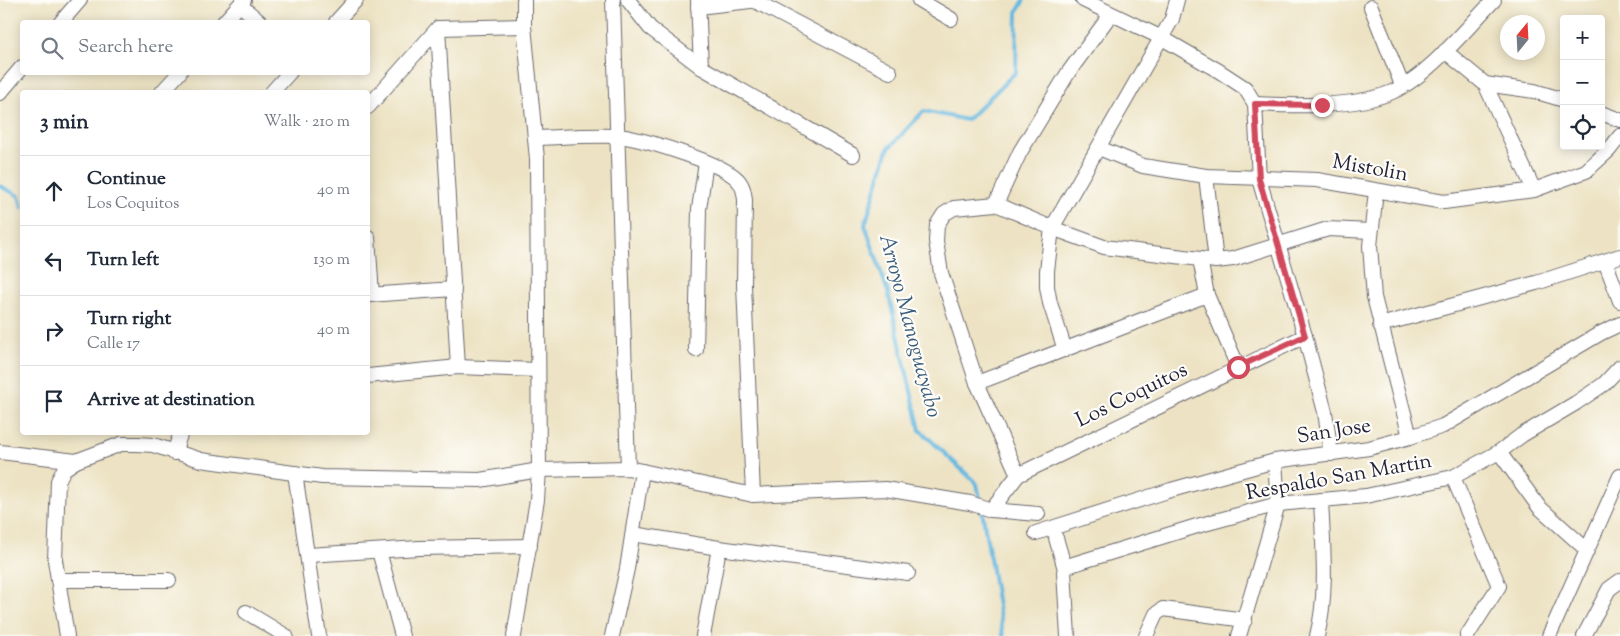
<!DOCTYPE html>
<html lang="en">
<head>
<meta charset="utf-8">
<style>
  :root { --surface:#fff; --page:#f2f2f3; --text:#1f2937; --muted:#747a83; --line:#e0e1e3 }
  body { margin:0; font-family:"Sorts Mill Goudy",serif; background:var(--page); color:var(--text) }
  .controls { position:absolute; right:15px; top:15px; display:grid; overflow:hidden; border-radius:5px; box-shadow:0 2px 12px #0003 }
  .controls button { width:45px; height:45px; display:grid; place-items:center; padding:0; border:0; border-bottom:1px solid var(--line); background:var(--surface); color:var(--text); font:25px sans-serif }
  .compass { position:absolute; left:1500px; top:15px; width:45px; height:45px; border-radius:50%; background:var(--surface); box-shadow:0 2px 12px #0003; rotate:18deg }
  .stop { position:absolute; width:15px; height:15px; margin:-11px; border:4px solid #d1495b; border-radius:50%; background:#fff }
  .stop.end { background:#d1495b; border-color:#fff; box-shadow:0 1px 5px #0008 }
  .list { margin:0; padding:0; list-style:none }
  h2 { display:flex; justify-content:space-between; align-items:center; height:65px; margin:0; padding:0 20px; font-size:21px }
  h2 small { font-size:16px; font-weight:400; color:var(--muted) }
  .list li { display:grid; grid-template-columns:32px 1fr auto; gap:15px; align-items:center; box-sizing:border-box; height:70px; padding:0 20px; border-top:1px solid var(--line) }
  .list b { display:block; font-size:19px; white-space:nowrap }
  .list p { margin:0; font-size:16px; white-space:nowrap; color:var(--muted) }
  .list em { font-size:16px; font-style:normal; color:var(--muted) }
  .icon { flex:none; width:28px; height:28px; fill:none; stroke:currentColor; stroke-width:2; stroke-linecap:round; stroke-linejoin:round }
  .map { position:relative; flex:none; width:1620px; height:636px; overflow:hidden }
  .search { position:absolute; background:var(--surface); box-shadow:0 2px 12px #0003; left:20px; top:20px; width:350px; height:55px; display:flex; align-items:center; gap:12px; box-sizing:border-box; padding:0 18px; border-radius:5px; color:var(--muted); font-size:19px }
  .panel { position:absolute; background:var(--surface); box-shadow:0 2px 12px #0003; left:20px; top:90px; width:350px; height:345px; border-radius:5px }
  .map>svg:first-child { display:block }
</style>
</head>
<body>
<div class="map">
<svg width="1620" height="636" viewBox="0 0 1620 636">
  <rect width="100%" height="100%" fill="#fdfcf7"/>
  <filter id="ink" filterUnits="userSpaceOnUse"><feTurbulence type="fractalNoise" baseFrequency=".02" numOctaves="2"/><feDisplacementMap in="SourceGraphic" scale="10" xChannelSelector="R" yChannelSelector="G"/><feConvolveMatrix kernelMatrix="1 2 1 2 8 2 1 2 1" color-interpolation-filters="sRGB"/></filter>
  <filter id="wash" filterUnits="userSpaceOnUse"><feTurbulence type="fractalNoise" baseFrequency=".0096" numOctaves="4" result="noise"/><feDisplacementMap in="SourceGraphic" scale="20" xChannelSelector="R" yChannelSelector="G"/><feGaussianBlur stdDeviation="1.12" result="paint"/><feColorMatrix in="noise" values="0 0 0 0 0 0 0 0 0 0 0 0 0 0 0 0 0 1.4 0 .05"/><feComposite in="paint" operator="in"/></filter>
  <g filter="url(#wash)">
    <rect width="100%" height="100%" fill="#ede3c4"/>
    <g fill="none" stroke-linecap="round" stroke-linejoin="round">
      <g stroke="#64b7e0" stroke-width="4">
        <path d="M0 186 19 196 22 207"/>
        <path d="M981 503 977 484 920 430 888 292 865 225 888 149 924 111 967 120 1016 72 1017 12 1024 0"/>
        <path d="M982 510 1003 636"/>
      </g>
    </g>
  </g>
  <g filter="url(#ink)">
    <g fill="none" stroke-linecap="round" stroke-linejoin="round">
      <defs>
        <g id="minor">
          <path d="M613 0 628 468"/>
          <path d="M628 0 650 28 701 67 853 155"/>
          <path d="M698 0 701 67"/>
          <path d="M919 0 951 19"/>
          <path d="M1083 0 1162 38 1219 71 1245 88 1255 104 1259 179 1305 336 1325 412 1331 454"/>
          <path d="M755 1 890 72"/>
          <path d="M240 5 260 22"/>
          <path d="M698 7 759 0"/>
          <path d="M1371 7 1402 85"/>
          <path d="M61 22 80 0"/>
          <path d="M224 22 244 0"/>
          <path d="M336 22 356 0"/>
          <path d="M438 28 458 367"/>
          <path d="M1445 51 1485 84 1534 190"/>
          <path d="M1485 84 1534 91 1564 100"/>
          <path d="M162 92 180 72"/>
          <path d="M272 92 290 72"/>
          <path d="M0 93 22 67"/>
          <path d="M1255 104C1293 106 1356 108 1392 92 1427 77 1467 28 1494 0"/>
          <path d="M368 107 438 28 524 26"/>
          <path d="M1601 113 1620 120"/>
          <path d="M536 138C562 137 589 135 616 136 638 137 722 163 737 179 743 185 744 192 745 200L744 285 753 495"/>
          <path d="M1099 148 1143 166 1206 176 1317 180 1444 202 1534 190 1586 171 1609 150 1620 136"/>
          <path d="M1206 176 1216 261"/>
          <path d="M1376 191 1370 246 1374 297 1410 437"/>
          <path d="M996 204 1020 152 1068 73 1111 14"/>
          <path d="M368 237 372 295"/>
          <path d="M1200 259 1207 295 1238 367"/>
          <path d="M1605 261 1620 301"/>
          <path d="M368 295 454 289"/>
          <path d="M1380 325 1536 283 1620 256"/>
          <path d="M696 350 699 209 706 162"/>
          <path d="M1065 350 1050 303 1047 287V271L1052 228 1172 19 1177 0"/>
          <path d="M368 376 458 367 538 370"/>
          <path d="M977 383 1207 295"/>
          <path d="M0 452 76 461 121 444H137L153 445 201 460 322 477 480 480 539 470 628 468 753 495 885 489 970 503 991 510 1038 514"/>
          <path d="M1499 452 1539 507 1587 550"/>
          <path d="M174 453 181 432"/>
          <path d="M295 473 319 636"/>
          <path d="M1018 475 977 383 941 273 936 241 937 225 944 214 954 208 996 204 1052 228 1104 247 1216 261 1233 259 1328 229 1371 231"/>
          <path d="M1453 477 1499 586 1467 636"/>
          <path d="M991 510 1018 475 1305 336"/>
          <path d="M1036 533 1171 490 1275 461 1369 448 1410 437 1443 426 1601 333 1620 324"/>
          <path d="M633 534 719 548 908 573"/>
          <path d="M1056 538 1065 569"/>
          <path d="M379 551 402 636"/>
          <path d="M308 555 419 548 530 546"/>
          <path d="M58 580H169"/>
          <path d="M246 612 286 636"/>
          <path d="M67 636 55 560 58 481 64 469 76 461"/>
          <path d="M514 636 537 500 539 470 537 159 524 26V0"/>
          <path d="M612 636 627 569 642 471"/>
          <path d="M703 636 719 548"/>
          <path d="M1068 636 1064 572 1067 566 1197 526 1278 504 1366 496 1453 477 1499 452 1522 435 1576 403 1604 384 1620 367"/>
          <path d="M1146 636 1156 614 1163 609 1245 620"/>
          <path d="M1239 636 1278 504 1275 461"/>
          <path d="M1317 636C1328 593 1323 545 1321 500"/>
          <path d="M1549 636 1620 476"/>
          <path d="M1584 636 1609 589 1620 581"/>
        </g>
      </defs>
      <use href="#minor" stroke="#69666b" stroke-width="16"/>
      <use href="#minor" stroke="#fff" stroke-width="14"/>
    </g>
  </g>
  <g fill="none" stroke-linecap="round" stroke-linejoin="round" filter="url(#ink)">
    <path stroke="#d1495b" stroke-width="6" d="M1238 367 1305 336 1259 179 1255 104 1322 105"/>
  </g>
  <g text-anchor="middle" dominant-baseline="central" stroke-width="4.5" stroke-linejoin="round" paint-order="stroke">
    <g font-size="21" fill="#22223b" stroke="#fdfcf7">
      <text transform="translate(1370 169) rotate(10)">Mistolin</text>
      <text transform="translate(1132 396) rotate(-26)">Los Coquitos</text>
      <text transform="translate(1334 432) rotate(-9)">San Jose</text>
      <text transform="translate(1339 478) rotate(-10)">Respaldo San Martin</text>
    </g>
    <g font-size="22" font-style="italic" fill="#3c5e7d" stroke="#fdfcf7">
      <text transform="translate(909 326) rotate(75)">Arroyo Manoguayabo</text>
    </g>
  </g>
</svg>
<div class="controls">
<button>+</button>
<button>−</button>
<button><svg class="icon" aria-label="locate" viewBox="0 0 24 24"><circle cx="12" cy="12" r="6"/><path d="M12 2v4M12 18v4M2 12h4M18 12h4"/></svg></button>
</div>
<svg class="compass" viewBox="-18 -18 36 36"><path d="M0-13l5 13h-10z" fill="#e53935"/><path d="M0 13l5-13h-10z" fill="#747a83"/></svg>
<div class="stop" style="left:1238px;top:367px"></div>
<div class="stop end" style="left:1322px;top:105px"></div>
<div class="search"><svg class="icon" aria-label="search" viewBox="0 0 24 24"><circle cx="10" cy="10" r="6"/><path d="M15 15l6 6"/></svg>Search here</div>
<section class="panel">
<h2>3 min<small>Walk · 210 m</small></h2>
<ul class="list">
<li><svg class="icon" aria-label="ahead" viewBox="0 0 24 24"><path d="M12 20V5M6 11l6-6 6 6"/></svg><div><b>Continue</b><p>Los Coquitos</p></div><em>40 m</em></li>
<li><svg class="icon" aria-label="left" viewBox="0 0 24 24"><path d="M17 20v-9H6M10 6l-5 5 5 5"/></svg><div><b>Turn left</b></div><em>130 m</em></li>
<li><svg class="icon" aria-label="right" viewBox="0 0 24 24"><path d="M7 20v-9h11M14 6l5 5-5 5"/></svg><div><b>Turn right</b><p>Calle 17</p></div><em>40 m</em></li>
<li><svg class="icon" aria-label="arrive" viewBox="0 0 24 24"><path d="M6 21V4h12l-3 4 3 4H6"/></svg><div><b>Arrive at destination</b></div></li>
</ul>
</section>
</div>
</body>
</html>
